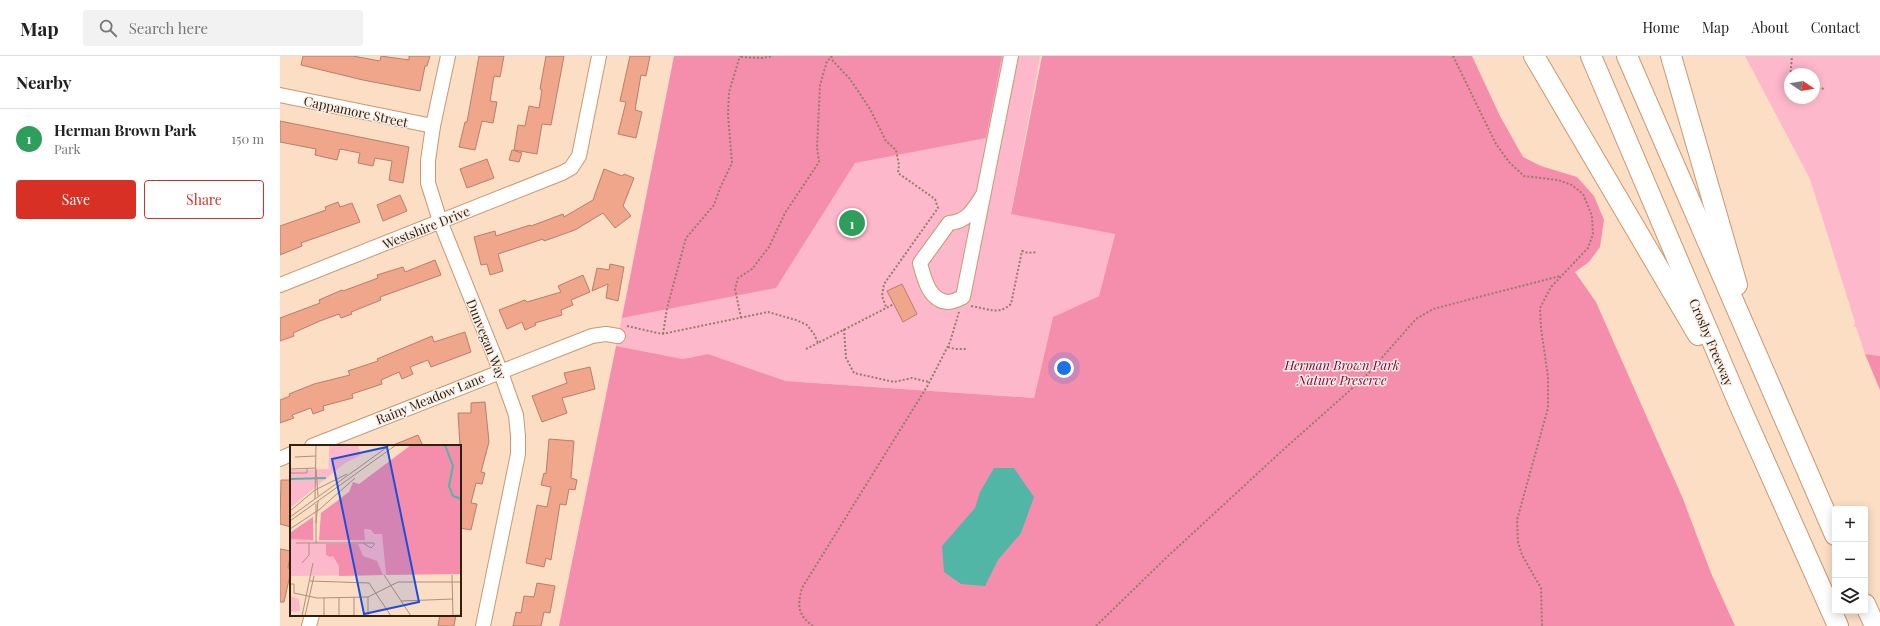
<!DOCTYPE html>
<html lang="en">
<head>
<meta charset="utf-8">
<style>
  :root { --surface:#fff; --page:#f2f2f2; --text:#222; --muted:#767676; --line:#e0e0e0; --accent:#d93025 }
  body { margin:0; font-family:"Playfair Display",serif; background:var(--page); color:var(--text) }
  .controls { position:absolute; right:12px; bottom:12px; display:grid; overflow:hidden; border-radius:4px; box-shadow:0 2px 10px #0003 }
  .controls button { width:36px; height:36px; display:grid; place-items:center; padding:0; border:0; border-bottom:1px solid var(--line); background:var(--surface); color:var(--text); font:20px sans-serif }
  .compass { position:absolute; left:1504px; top:12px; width:36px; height:36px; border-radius:50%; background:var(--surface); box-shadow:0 2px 10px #0003; rotate:102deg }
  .you { position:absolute; left:784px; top:312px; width:14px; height:14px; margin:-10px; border:3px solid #fff; border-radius:50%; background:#1a73e8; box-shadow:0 0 0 6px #1a73e833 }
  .badge { display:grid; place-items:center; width:26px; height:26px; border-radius:50%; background:var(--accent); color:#fff; font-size:13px; font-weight:700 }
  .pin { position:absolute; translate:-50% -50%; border:2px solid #fff; box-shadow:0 1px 4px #0006 }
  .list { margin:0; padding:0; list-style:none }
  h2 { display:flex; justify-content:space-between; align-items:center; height:52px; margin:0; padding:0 16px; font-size:17px }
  h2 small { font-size:13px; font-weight:400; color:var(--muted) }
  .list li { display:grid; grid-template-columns:26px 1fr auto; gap:12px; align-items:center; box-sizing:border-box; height:60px; padding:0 16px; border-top:1px solid var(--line) }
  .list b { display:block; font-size:15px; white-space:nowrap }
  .list p { margin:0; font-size:13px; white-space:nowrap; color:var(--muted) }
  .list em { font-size:13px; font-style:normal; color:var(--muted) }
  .actions { display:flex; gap:8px; padding:12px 16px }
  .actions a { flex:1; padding:9px 0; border:1px solid var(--accent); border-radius:4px; text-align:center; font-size:14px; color:var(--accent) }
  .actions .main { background:var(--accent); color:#fff }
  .icon { flex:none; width:22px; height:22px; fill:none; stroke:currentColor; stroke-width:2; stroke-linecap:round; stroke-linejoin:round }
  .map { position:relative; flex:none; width:1600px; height:570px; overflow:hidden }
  header { display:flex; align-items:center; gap:24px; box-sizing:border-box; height:56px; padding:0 20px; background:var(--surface); border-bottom:1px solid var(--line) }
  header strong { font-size:19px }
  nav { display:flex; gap:22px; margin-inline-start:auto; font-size:14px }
  .search { width:280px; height:36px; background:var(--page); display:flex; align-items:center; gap:10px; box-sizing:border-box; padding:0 14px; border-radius:4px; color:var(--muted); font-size:15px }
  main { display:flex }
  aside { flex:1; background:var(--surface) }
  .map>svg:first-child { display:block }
</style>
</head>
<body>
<header>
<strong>Map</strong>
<div class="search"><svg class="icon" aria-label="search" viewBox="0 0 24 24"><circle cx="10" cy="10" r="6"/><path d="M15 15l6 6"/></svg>Search here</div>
<nav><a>Home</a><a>Map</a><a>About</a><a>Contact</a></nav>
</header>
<main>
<aside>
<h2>Nearby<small></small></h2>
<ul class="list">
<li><span class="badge" style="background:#2e9e5b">1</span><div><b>Herman Brown Park</b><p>Park</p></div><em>150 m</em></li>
</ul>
<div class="actions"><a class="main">Save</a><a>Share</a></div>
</aside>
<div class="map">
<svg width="1600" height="570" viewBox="0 0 1600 570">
  <rect width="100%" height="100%" fill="#fcdec5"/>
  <g fill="#feb8cb" fill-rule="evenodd">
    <path d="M395 0H760L731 157 835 177 819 240 773 261 754 342 506 325 428 298 403 303 336 290Z"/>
    <path d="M1465 0H1600V300L1585 298 1576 271H1574L1575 266 1530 123ZM1510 18H1534V42H1510Z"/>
  </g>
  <g fill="#f58ead">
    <path d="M394 0H722L706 82 575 107 496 232 342 262Z"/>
    <path d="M762 0H1192L1220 60 1243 101 1261 110 1297 121 1314 140 1324 164 1320 191 1309 206 1295 216 1316 246 1403 443 1431 517 1455 570H279L336 290 403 303 428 298 506 325 754 342 773 261 819 240 835 178 731 158Z"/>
    <path d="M1585 298 1600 300V334Z"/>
  </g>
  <path fill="#52b6a6" d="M714 412H734L754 441 741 477 718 504 705 530 681 528 664 516 662 490 695 452 700 436Z"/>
  <g fill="#f0a68a" stroke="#b87e69">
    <path d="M23 0H73L100 5 101 0 129 4V0H150L147 10H145L140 35 83 24 21 9Z"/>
    <path d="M199 0H224L220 21 214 20 210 45 217 46 213 67 202 65 195 94 179 91 185 66H187Z"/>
    <path d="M266 0H284L271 69 262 68 257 98 234 94 238 69 245 70 249 50 259 52 262 34 260 33Z"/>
    <path d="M350 0H370L366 20 361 19 355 54 362 56 356 82 338 78 346 46 340 45Z"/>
    <path d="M0 65 129 91 123 127 109 124 112 105 95 102 93 110 78 107 80 97 60 93 57 104 35 99 36 93 0 86Z"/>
    <path d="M232 94 242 97 239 106 229 104Z"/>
    <path d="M207 103 214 122 187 132 180 113Z"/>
    <path d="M324 113 342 120 344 118 354 122 343 150 351 160 335 172 323 157 295 174 264 185 263 183 218 198 223 215 210 219 207 208 201 209 194 181 215 175 216 180 250 169 251 170 283 158 284 161 313 144Z"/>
    <path d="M120 139 127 155 103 165 97 149Z"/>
    <path d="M58 146 60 151 72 147 80 166 21 187 22 190 0 199V170L46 154 45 151Z"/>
    <path d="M155 204 161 219 100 241 101 244 71 256 72 258 61 262 59 258 40 265 13 277 14 280 0 285V262L40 247 39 244 62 234 63 235 98 222 97 219 123 211 125 216Z"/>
    <path d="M330 208 344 211 338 245 326 242 328 228 312 235 317 212 329 214Z"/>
    <path d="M303 219 310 236 291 244 293 249 281 254 282 259 255 267 256 269 245 274 242 266 227 273 219 254 245 244 247 246 281 236 278 230Z"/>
    <path d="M622 228 637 258 623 266 607 235Z"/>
    <path d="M185 276 191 296 151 311 148 304 130 311 133 318 122 323 119 316 101 324 102 328 72 338 73 342 43 350 44 354 33 358 31 352 12 359 14 362 0 367V344L10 340 9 338 34 328 70 319 68 315 98 305 97 303 152 280 154 286Z"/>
    <path d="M310 311 315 333 282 342 287 357 262 366 252 340 287 327 284 317Z"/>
    <path d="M205 346 209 386 201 416 205 417 202 428 196 427 191 447 197 448 191 474 180 472V390L178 357H191V347Z"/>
    <path d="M138 379 143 390H111Z"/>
    <path d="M269 383 294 385 291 422 297 424 295 434 289 433 286 449 280 448 271 504 266 502 264 511 246 507 257 449 267 451 271 431 261 429 264 417 266 418Z"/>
    <path d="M1 424H11V471L0 468Z"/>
    <path d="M0 493 11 495 8 512 11 513V515L4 546H0Z"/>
    <path d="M257 527 275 530 270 557 264 556 261 570H233L236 556 241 557 244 540 254 541Z"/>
    <path d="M160 559H176L174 570H158Z"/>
  </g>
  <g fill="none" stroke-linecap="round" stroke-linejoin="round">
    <defs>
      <g id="minor">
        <path d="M168 0 153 70 148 105V127L160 165 220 314 236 359 238 380V398L203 570"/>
        <path d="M0 39 153 70"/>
        <path d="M703 139C693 154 688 165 669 167L640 207C644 222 649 245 668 246 673 246 679 243 683 241L731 0"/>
        <path d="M0 229 282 117 291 112 299 100 319 0"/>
        <path d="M32 390 312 280 326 278 338 280"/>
        <path d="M0 403 11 398"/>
        <path d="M29 570 32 559"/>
      </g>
      <g id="highway">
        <path d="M1254 0 1418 279"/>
        <path d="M1311 0 1459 348 1558 570"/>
        <path d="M1347 0 1555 479"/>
        <path d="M1391 0 1457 229"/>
        <path d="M1585 548 1595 570"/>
      </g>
    </defs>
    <use href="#minor" stroke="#c89870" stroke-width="16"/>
    <use href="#highway" stroke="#c89870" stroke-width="22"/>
    <g stroke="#957d68" stroke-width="2" stroke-dasharray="2 2" stroke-linecap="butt">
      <path d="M551 0 553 5 570 23 590 53 606 85 616 94 619 109 618 117 655 143 658 152 604 228 602 240 606 251"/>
      <path d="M1173 0 1216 88 1229 106 1244 120 1278 124 1292 129 1303 138 1312 160 1313 178 1308 192 1271 231 1260 252 1261 272 1268 321V352L1237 464 1238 486 1242 499 1261 532 1262 570"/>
      <path d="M461 1 482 2 493 0"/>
      <path d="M1510 24 1512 0"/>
      <path d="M1534 30 1544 33"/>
      <path d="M691 250C707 252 718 260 731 248L742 195 748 197 757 196"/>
      <path d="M461 262 455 233 458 222 472 213 489 191 505 157 539 106 537 92 540 29 547 5 552 1"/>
      <path d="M347 270 382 278 488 256 516 264 527 269 534 278 538 287 614 248"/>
      <path d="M564 273 566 302 574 317 614 326 632 322 649 326"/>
      <path d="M383 278 387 252 406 182 434 149 440 132 452 107 448 59 449 36 460 0"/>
      <path d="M668 291 675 293H686"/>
      <path d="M526 293 538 287"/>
      <path d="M533 570C518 559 517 550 522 532L648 329 670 286 679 256"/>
      <path d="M816 570 887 501 1004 393 1085 321 1136 263 1153 253 1280 220"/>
    </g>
    <use href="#minor" stroke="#fff" stroke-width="14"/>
    <use href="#highway" stroke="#fff" stroke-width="20"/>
  </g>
  <g text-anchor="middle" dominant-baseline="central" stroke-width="3" stroke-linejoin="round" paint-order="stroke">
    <g font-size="13" fill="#32200f" stroke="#faefe7">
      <text transform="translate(76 55) rotate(12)">Cappamore Street</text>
      <text transform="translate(146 171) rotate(-22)">Westshire Drive</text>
      <text transform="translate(207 283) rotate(68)">Dunvegan Way</text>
      <text transform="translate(1432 286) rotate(67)">Crosby Freeway</text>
      <text transform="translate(150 342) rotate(-22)">Rainy Meadow Lane</text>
    </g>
    <g font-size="13" font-style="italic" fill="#7d023e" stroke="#faefe7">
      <text x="1062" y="308">Herman Brown Park<tspan x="1062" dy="15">Nature Preserve</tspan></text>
    </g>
  </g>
  <g transform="translate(10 389)">
    <rect width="171" height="171" fill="#fcdec5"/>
    <path d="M39 0H68L71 10 55 18 0 63V25L39 24ZM23 72 24 96 74 95V84L92 89 96 130 0 131V88ZM0 151 9 154 10 166 0 167Z" fill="#feb8cb"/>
    <path d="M121 0H171V129L96 130 92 89H84L81 85 74 84 75 95H29L31 68 59 47 63 37 69 39ZM23 72V95L0 94V88ZM36 99H68L73 111 87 116 93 130 49 131V121L43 111 40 112 36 110Z" fill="#f58ead"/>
    <path fill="none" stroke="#52b6a6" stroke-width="2" d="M155 0 163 21 159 41 163 51 171 54M0 34 36 33"/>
    <path fill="none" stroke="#ab927c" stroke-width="1" d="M5 12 26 11M0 24 26 23M26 24 28 51M0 28H17V23M25 54 26 0M26 59V98M0 66 25 45 57 29M0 72 100 0M0 76 106 0M26 78 28 56M0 84 30 64 65 33M6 98H19M12 118 19 110V98H84V100L81 103 73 98M94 130 121 171M162 130 163 171M20 136 79 138 101 171M0 139H4V148L27 153 78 152 108 137H171M64 152V171M78 152V171M34 153V171M49 153V171M111 156 163 154M12 171 23 118M15 171 24 131M153 171 171 170"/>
    <path fill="#1d4ed8" fill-opacity="0.15" stroke="#1d4ed8" stroke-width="2" d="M97 2 129 157 74 169 42 14Z"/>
    <rect width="171" height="171" fill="none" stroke="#32200f" stroke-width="2"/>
  </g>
</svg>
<div class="controls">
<button>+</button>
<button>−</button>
<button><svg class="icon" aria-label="layers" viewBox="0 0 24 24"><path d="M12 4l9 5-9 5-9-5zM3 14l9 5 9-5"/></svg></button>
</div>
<svg class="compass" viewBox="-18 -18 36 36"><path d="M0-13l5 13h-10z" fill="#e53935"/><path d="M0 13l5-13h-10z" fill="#767676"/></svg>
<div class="you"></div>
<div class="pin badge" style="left:572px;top:167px;background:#2e9e5b">1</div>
</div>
</main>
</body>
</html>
